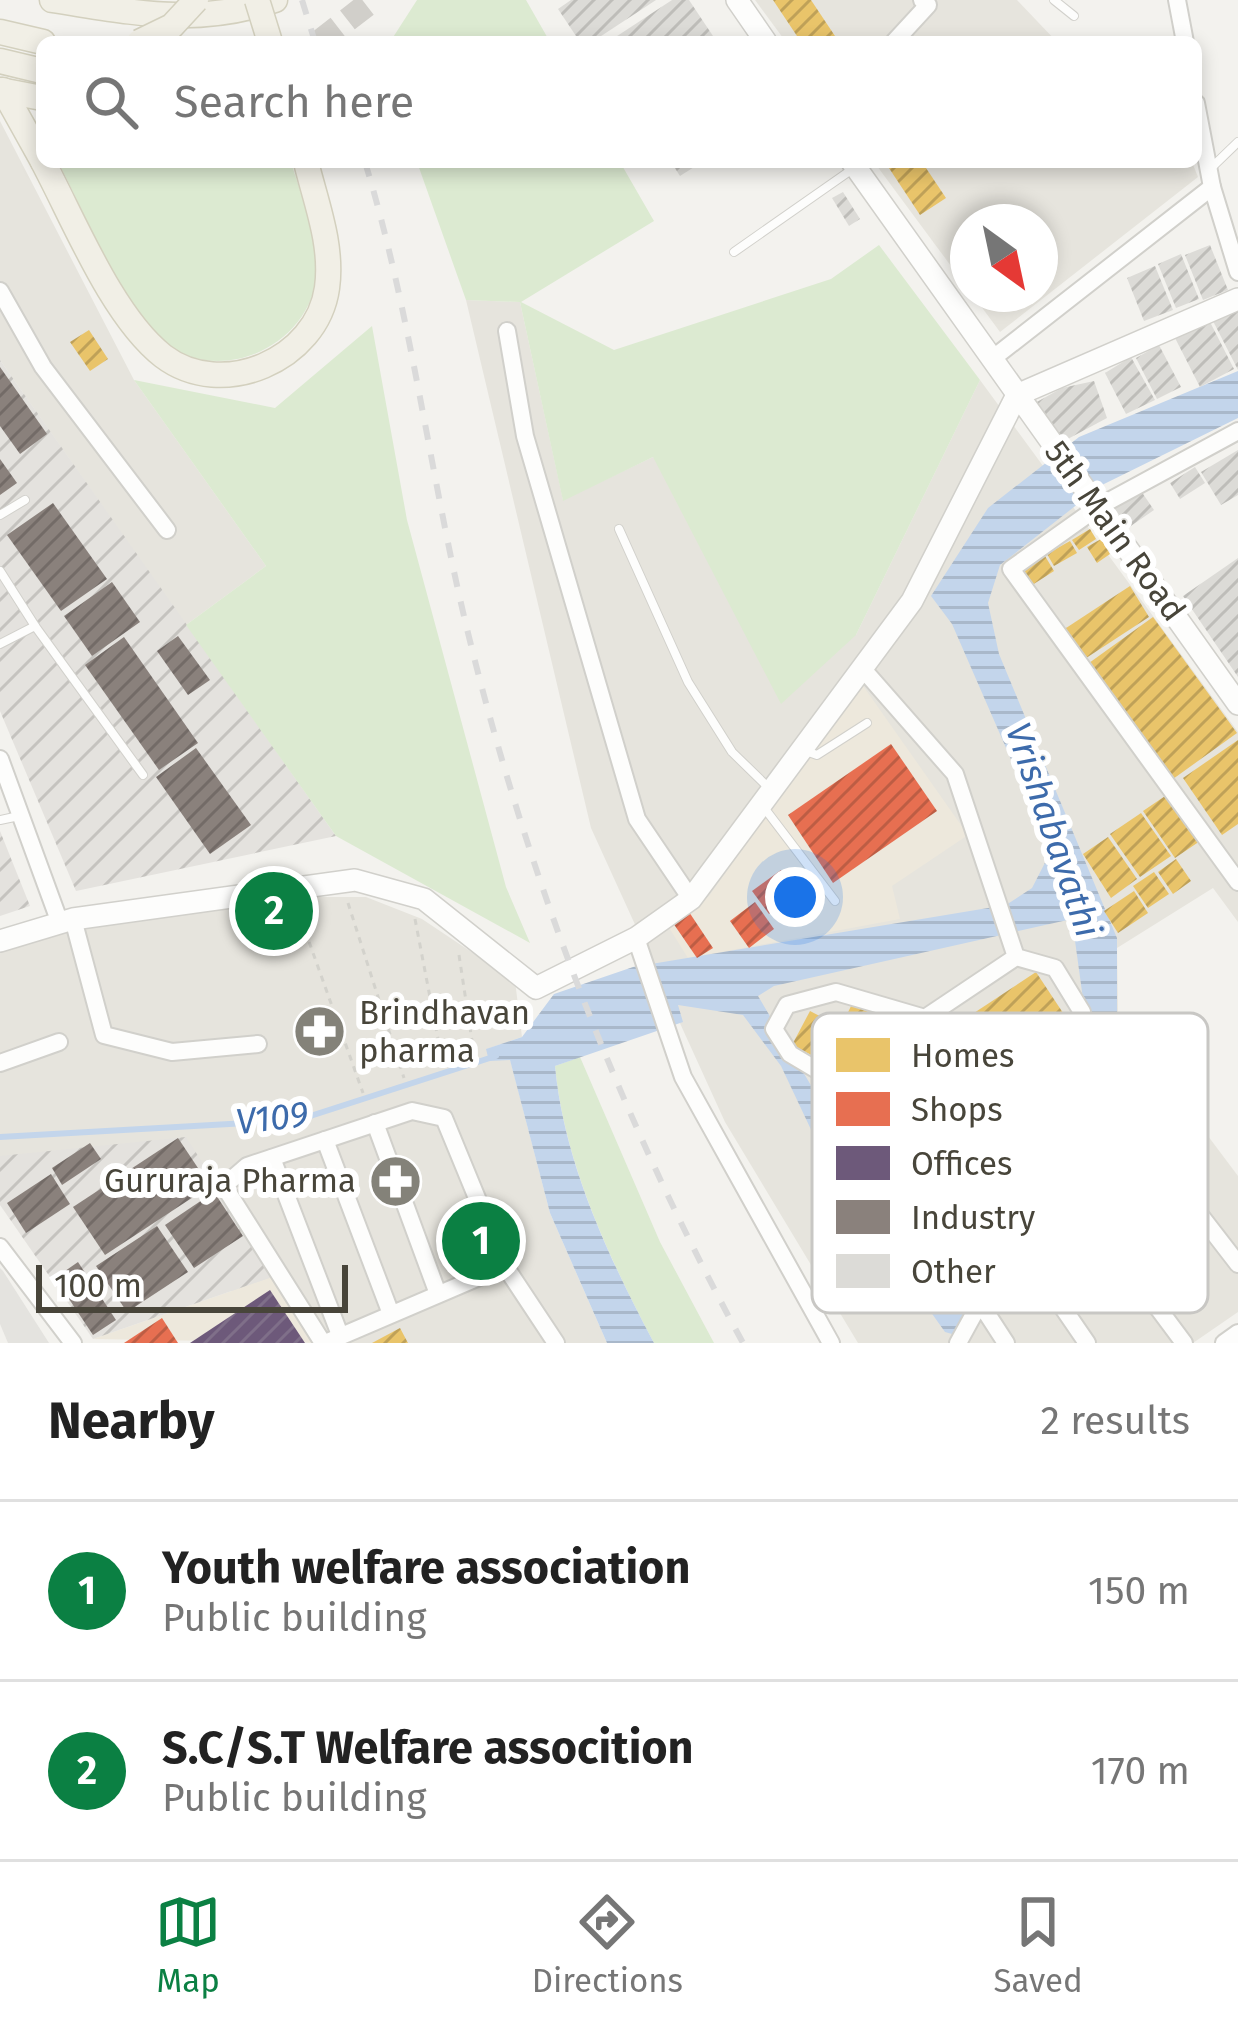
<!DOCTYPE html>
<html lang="en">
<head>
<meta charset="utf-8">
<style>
  :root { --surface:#fff; --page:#f2f2f2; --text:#222; --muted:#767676; --line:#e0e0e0; --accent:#0b8043 }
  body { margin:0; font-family:"Fira Sans",sans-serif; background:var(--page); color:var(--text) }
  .compass { position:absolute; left:950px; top:204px; width:108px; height:108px; border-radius:50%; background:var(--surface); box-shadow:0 6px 18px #0003; rotate:147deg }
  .scale { position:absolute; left:36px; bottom:30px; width:312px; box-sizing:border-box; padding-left:12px; border:6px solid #48453a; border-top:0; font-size:33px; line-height:42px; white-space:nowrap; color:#48453a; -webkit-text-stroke:9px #fff; paint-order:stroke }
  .you { position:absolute; left:795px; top:897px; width:42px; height:42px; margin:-30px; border:9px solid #fff; border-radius:50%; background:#1a73e8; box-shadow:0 0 0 18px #1a73e833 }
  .badge { display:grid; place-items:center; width:78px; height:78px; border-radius:50%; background:var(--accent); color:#fff; font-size:39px; font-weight:700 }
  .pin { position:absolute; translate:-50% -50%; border:6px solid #fff; box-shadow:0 3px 12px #0006 }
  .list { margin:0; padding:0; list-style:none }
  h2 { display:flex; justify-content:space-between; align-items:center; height:156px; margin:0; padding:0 48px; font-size:51px }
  h2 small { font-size:39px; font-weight:400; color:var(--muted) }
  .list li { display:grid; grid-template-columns:78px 1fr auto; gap:36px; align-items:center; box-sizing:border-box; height:180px; padding:0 48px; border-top:3px solid var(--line) }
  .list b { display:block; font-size:45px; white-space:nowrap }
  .list p { margin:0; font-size:39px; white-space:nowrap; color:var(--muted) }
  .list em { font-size:39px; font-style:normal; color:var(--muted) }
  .icon { flex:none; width:66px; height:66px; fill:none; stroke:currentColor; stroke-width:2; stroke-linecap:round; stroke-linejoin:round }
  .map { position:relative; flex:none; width:1238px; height:1343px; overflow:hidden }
  .search { position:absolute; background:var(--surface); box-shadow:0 6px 18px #0003; left:36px; right:36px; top:36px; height:132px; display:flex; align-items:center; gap:30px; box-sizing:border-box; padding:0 42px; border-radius:18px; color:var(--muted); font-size:45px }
  .sheet { height:516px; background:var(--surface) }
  nav { display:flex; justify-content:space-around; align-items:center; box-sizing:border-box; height:168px; border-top:3px solid var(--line); background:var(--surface); font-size:33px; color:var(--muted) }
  nav a { display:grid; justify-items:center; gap:6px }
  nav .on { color:var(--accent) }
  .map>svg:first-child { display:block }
</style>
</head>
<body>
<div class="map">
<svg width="1238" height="1343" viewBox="0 0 1238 1343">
  <defs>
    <pattern id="industrial-furrows" width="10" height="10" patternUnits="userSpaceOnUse" patternTransform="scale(3)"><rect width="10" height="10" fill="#e4e2de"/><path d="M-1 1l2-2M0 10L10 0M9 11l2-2" fill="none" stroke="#c5c3bf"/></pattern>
    <pattern id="water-rules" width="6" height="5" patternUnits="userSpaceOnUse" patternTransform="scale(3)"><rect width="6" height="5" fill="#c3d5eb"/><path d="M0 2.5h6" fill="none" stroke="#a9b8ca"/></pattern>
    <pattern id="homes-hatch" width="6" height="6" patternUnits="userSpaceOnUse" patternTransform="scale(3)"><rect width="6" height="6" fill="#e9c46a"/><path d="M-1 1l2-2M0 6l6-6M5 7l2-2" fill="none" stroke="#bfa158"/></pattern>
    <pattern id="shops-hatch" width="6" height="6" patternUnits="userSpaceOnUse" patternTransform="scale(3)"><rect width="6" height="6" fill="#e76f51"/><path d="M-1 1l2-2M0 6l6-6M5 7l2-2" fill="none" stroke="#bd5d44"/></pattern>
    <pattern id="offices-hatch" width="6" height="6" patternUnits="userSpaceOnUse" patternTransform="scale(3)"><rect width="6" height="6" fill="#6d597a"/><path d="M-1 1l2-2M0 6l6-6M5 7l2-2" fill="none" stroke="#7f6f89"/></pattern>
    <pattern id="industry-hatch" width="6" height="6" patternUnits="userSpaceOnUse" patternTransform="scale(3)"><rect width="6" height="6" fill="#8a817c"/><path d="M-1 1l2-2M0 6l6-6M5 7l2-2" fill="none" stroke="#736b67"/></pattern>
    <pattern id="building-hatch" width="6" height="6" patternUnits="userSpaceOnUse" patternTransform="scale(3)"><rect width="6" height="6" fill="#dcdbd7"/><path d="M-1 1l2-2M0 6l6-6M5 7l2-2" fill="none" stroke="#bebdb9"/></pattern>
  </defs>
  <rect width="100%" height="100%" fill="#f3f2ee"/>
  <g fill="#e6e4dd">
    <path d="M755 0H1017L1057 42H786Z"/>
    <path d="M0 121 134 380 266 566 186 625 0 360Z"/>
    <path d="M874 162H1192L1198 177 1000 332 972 294H1040V222H968V289Z"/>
    <path d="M466 300 520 302 563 500 653 457 856 635 980 380 1238 732V922L1213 888 1117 948 1118 1016 1238 1176V1312L1193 1343H858L725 1122 591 828Z"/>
    <path d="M288 897H366L422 919 515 981 522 1037 487 1049 510 1059 550 1213 607 1343H321L0 1156V949L55 932Z"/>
  </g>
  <g fill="#ede8dc">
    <path d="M861 683 968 835 892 886 900 919 688 958 668 926 709 896Z"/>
    <path d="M275 1276 321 1343 93 1339Z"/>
  </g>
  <g fill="url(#industrial-furrows)">
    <path d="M0 360 336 836 76 891 0 711Z"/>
    <path d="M0 831 30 906 0 916Z"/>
    <path d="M186 1137 275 1276 93 1339 0 1205V1156Z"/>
  </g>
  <g fill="#dcead1">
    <path d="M417 0H526L550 42H390Z"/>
    <path d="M58 162H291C301 196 318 235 317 270 314 346 216 391 159 338 123 305 83 209 58 162Z"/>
    <path d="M417 162H620L654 221 521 302 614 350 831 279 879 245 980 380 856 635 781 704 653 457 563 501 520 302 466 300Z"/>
    <path d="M372 326 407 520 506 887 530 943 336 836 186 625 266 566 134 380 275 408Z"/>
    <path d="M580 1057 660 1242 714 1343H654C609 1258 564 1162 555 1066Z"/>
  </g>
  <path fill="#e4e3df" d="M0 1268 3 1271 49 1343H8L0 1324Z"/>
  <path fill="url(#water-rules)" fill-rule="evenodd" d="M1238 371V418L1102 485 1000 565 988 603 999 654 1117 938V1016L1085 1106 959 1336 945 1332 831 1172 781 1066 743 1015 678 1005 683 1022 555 1066C564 1163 609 1258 654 1343H607L550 1213 510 1060 489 1061 486 1049 522 1037 554 994 633 967 1006 905 1032 888 1051 851 952 624 931 596 988 508 1079 437ZM1072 919 1088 1035 965 1294 937 1298 758 996 774 986Z"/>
  <g fill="url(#homes-hatch)">
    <path d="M773 0H811L839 42H801Z"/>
    <path d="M885 162H922L946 198 920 215Z"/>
    <path d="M89 330 108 359 90 371 70 342Z"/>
    <path d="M1090 529 1096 539 1079 550 1072 540Z"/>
    <path d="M1101 539 1110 554 1097 563 1087 547Z"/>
    <path d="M1070 541 1077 553 1054 566 1047 554Z"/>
    <path d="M1045 556 1054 571 1026 589 1017 574Z"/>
    <path d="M1130 586 1149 617 1080 662 1060 632Z"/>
    <path d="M1153 617 1237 733 1173 779 1089 663Z"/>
    <path d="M1238 740V824L1222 835 1183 778Z"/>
    <path d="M1171 792 1203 839 1175 858 1143 811Z"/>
    <path d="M1141 813 1171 856 1140 877 1110 834Z"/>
    <path d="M1108 837 1137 879 1111 898 1083 854Z"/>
    <path d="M1176 859 1191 881 1173 894 1158 872Z"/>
    <path d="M1154 872 1169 894 1148 908 1133 886Z"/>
    <path d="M1134 891 1148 913 1118 933 1104 911Z"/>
    <path d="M1036 972 1069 1022 960 1093 927 1044Z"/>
    <path d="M852 1004 909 1032 887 1077 830 1050Z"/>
    <path d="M810 1011 835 1024 817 1058 792 1045Z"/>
    <path d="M400 1328 408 1343H372Z"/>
  </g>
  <g fill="url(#shops-hatch)">
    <path d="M891 744 937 811 833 883 788 815Z"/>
    <path d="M781 870 798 893 769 914 752 891Z"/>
    <path d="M755 902 774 929 749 948 730 921Z"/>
    <path d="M689 912 713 948 697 958 673 923Z"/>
    <path d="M162 1318 178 1343H124Z"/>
  </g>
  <path fill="url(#offices-hatch)" d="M270 1290 305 1343H190Z"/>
  <g fill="url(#industry-hatch)">
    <path d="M0 367 47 434 20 454 0 426Z"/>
    <path d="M0 459 17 483 0 495Z"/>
    <path d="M53 503 107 579 61 611 7 535Z"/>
    <path d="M112 582 140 622 92 656 64 616Z"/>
    <path d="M178 636 210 680 188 695 157 651Z"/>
    <path d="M124 637 198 743 159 770 85 665Z"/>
    <path d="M196 748 251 825 210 854 156 777Z"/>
    <path d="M178 1138 210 1186 105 1255 73 1207Z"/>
    <path d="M90 1143 101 1159 62 1185 52 1168Z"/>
    <path d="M51 1174 70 1204 26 1233 7 1203Z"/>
    <path d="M214 1192 243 1236 194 1268 165 1225Z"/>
    <path d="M157 1226 188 1272 127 1312 96 1266Z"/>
    <path d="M78 1262 116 1320 93 1335 55 1278Z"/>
  </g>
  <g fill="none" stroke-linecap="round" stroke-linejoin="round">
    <path stroke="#c3d5eb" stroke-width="6" d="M0 1137 298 1120 496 1056"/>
  </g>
  <g fill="url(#building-hatch)">
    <path d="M571 0H656L592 42H580L558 9Z"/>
    <path d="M672 0H689L717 42H608Z"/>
    <path d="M671 162H702L680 176Z"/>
    <path d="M843 192 860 219 849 226 832 198Z"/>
    <path d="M1210 245 1228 290 1203 300 1185 255Z"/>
    <path d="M1181 254 1199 299 1176 308 1158 264Z"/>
    <path d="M1155 266 1173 310 1144 321 1127 278Z"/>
    <path d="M1238 309V370L1213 321Z"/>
    <path d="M1208 318 1234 369 1200 387 1174 336Z"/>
    <path d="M1159 345 1181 387 1157 399 1136 358Z"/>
    <path d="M1131 357 1155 400 1126 414 1105 373Z"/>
    <path d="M1094 381 1107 418 1064 441 1035 403 1062 388Z"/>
    <path d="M1238 450V495L1221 505 1201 472Z"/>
    <path d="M1195 467 1205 483 1180 499 1170 483Z"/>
    <path d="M1139 488 1154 510 1128 528 1112 505Z"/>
    <path d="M1238 558V677L1183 596Z"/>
  </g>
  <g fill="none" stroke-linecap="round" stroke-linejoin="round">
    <path stroke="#d1cfca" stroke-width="24" stroke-dasharray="24 12" stroke-linecap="butt" d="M319 42 373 0"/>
    <defs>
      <g id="service">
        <path d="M1054 0 1074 16"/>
        <path d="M1210 169 1238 142"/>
        <path d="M734 252 854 168"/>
        <path d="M0 515 25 500"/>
        <path d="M619 529 688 682 732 752 770 789"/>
        <path d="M0 571 35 626"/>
        <path d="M0 644 35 626 143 775"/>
        <path d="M803 750 817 755 867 723"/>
        <path d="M762 805 835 901"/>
        <path d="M0 820 19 816"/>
      </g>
      <g id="minor">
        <path d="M1177 0 1185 42"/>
        <path d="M894 42 928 5 922 0"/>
        <path d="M1196 103 1212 187 1238 272"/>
        <path d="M0 291 43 367 167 530"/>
        <path d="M507 331 525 436 637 819 691 899"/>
        <path d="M992 359 1212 187"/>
        <path d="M1238 431 1098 507 1011 569 1238 882"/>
        <path d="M862 668 955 774 1016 957 925 1018 836 992 787 1005 774 1029 790 1054 884 1110 898 1248 919 1271 953 1274 977 1250 968 1114 1068 1050 1082 1012 1055 968 1016 957"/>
        <path d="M0 759 60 923"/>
        <path d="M73 919 104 1035 172 1052 258 1044"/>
        <path d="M636 938 683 1077 831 1343"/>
        <path d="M0 1063 59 1042"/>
        <path d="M1112 1101 1238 1264"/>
        <path d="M375 1123 438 1294"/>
        <path d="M325 1140 391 1314"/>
        <path d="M272 1158 340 1335"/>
        <path d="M1061 1178 1184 1343"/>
        <path d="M1015 1238 1087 1343"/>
        <path d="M0 1247 73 1343"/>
        <path d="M323 1343 224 1186 247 1166 412 1111 444 1118 505 1266 556 1343"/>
        <path d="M325 1343 505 1266"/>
        <path d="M958 1343 980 1303 1006 1343"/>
        <path d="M1224 1343 1238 1333"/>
      </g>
      <g id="tertiary">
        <path d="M737 0 766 42"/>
        <path d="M852 162 1238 704"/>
        <path d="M0 941 73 919 355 880 424 899 536 988 636 938 691 899 912 601 1017 395 1238 299"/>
      </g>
      <g id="primary">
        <path d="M52 0C133 12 195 27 275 0"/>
        <path d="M0 32 43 42"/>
        <path d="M0 61 42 71"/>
        <path d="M0 90 42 98"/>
        <path d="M3 90 42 160"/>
        <path d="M43 162C74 220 112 316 163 356 222 401 317 360 327 288 333 245 316 203 306 162"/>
      </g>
    </defs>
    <use href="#service" stroke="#d1d0cb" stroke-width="10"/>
    <use href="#minor" stroke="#d1d0cb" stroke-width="20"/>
    <use href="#tertiary" stroke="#d1d0cb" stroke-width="24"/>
    <use href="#primary" stroke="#d3d0be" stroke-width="27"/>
    <g stroke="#d3d2cc" stroke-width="3" stroke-dasharray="6 6" stroke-linecap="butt">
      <path d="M348 903 404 1078"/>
      <path d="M297 908 363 1093"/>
      <path d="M415 919 443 1065"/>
      <path d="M459 955 474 1054"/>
    </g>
    <use href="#service" stroke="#fdfdfc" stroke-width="8"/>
    <use href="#minor" stroke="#fdfdfc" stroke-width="16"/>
    <use href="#tertiary" stroke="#fdfdfc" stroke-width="21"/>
    <use href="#primary" stroke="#f1efe6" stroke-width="24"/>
    <g stroke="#dadada" stroke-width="6" stroke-dasharray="15 15" stroke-linecap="butt">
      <path d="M302 0 315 42"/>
      <path d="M365 162C412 316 430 477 468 633 529 882 620 1117 743 1343"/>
    </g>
    <defs>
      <g id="primary-bridge">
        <path d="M257 0 270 42"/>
        <path d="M139 42 172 26 196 0"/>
      </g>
    </defs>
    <use href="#primary-bridge" stroke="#d3d0be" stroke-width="27" stroke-linecap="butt"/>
    <use href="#primary-bridge" stroke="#f1efe6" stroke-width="24"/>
  </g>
  <defs>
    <symbol id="pharmacy-disc" viewBox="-11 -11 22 22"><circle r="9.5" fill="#848279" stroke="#fff"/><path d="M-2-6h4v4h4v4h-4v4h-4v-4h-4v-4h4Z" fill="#fff"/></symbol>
  </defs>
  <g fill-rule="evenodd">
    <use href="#pharmacy-disc" x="290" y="1002" width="59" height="59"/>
    <use href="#pharmacy-disc" x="366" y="1152" width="59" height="59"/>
  </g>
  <g text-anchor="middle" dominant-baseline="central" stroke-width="12" stroke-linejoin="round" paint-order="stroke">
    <g font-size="33" fill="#48453a" stroke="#fff">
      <text transform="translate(1115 531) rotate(54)">5th Main Road</text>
    </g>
    <g font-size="33" fill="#48453a" stroke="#fff" text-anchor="start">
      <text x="359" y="1013">Brindhavan<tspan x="359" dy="38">pharma</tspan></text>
      <text x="356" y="1181" text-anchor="end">Gururaja Pharma</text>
    </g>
    <g font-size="36" font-style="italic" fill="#3d6bab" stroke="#fff">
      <text transform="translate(1053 830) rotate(71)">Vrishabavathi</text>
      <text transform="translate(272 1118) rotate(-7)">V109</text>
    </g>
  </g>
  <rect x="812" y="1013" width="396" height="300" rx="18" fill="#fff" stroke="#c8c7c4" stroke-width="3"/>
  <rect x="836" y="1038" width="54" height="34" fill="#e9c46a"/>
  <rect x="836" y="1092" width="54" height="34" fill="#e76f51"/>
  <rect x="836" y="1146" width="54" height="34" fill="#6d597a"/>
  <rect x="836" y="1200" width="54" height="34" fill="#8a817c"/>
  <rect x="836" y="1254" width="54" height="34" fill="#dcdbd7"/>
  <g font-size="33" fill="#48453a">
    <text x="911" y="1067">Homes</text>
    <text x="911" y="1121">Shops</text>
    <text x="911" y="1175">Offices</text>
    <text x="911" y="1229">Industry</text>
    <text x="911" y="1283">Other</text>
  </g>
</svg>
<svg class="compass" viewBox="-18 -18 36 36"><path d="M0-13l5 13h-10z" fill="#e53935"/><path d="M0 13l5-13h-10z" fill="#767676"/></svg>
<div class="scale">100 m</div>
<div class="you"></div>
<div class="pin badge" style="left:481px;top:1241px">1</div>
<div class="pin badge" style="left:274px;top:911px">2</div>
<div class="search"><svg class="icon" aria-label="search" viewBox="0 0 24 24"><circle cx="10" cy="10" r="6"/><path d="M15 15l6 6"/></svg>Search here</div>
</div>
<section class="sheet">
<h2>Nearby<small>2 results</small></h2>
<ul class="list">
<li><span class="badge">1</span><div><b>Youth welfare association</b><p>Public building</p></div><em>150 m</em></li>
<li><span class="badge">2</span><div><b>S.C/S.T Welfare assocition</b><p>Public building</p></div><em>170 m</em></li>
</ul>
</section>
<nav>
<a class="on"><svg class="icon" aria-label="map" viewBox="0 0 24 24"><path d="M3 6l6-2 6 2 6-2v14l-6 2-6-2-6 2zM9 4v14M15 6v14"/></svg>Map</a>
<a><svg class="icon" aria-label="directions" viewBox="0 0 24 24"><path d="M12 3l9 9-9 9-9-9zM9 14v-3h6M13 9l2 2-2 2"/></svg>Directions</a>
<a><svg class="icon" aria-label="saved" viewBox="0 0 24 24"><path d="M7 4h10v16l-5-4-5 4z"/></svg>Saved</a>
</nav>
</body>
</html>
